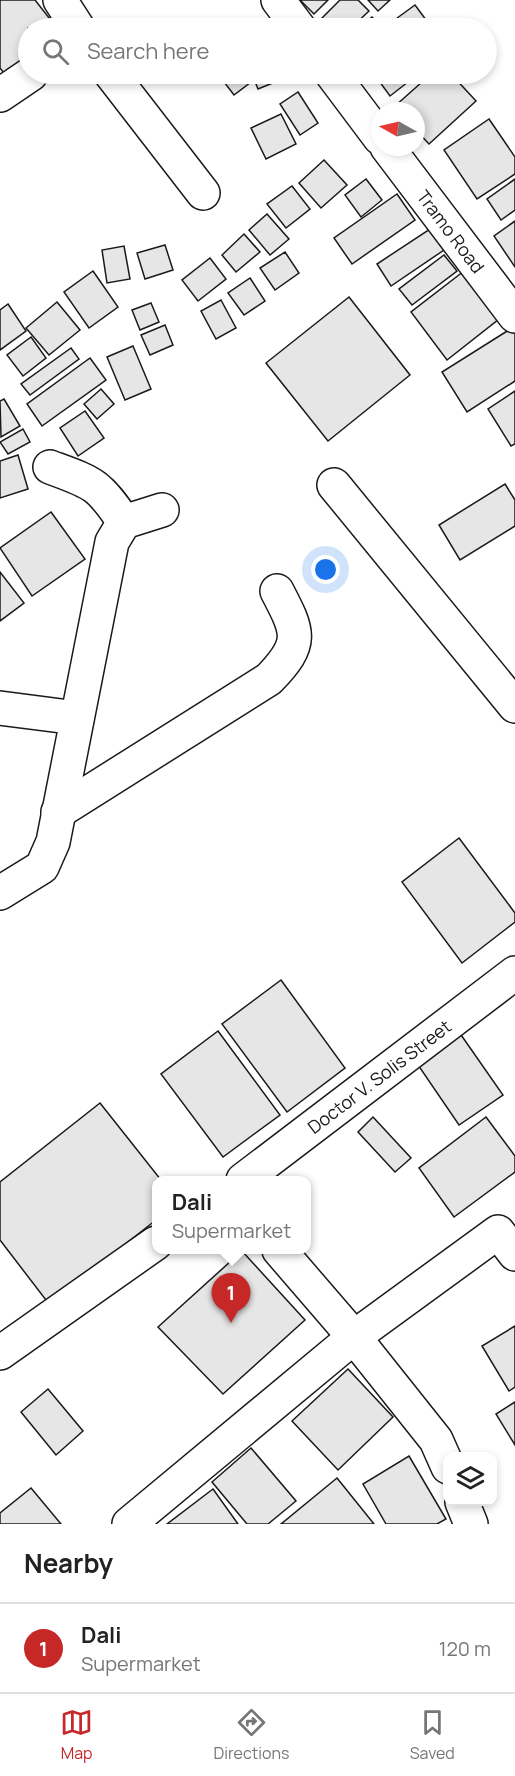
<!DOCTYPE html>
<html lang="en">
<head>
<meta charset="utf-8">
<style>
  :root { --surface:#fff; --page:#f6f6f6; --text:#222; --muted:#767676; --line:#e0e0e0; --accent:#c62828 }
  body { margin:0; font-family:Manrope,sans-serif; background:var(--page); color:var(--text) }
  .controls { position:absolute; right:18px; bottom:18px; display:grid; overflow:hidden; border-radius:12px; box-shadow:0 3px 9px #0003 }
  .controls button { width:54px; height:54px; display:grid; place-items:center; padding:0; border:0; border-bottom:2px solid var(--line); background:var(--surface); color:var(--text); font:30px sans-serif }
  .compass { position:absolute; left:371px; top:102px; width:54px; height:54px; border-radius:50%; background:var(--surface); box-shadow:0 3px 9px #0003; rotate:278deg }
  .you { position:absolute; left:326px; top:570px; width:21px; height:21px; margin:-15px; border:4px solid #fff; border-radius:50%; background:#1a73e8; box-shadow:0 0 0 9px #1a73e833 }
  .badge { display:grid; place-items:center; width:39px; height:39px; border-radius:50%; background:var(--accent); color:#fff; font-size:20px; font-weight:700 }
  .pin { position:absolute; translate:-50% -50px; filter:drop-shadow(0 2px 3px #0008) }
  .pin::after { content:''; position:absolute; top:32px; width:21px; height:18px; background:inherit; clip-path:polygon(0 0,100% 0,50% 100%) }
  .popup { position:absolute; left:152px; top:1176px; width:159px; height:78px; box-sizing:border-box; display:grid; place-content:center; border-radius:12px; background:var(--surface); filter:drop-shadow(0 2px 4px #0005); font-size:20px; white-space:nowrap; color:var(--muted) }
  .popup b { font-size:22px; color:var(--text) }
  .popup::after { content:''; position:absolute; left:50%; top:100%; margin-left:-12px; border:12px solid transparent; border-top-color:var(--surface) }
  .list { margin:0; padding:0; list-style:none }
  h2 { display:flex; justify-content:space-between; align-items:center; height:78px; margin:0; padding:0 24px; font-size:26px }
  h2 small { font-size:20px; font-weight:400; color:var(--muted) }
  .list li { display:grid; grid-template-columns:39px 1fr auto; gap:18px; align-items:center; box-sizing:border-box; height:90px; padding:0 24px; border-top:2px solid var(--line) }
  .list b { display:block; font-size:22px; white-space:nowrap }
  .list p { margin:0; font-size:20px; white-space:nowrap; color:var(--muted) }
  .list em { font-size:20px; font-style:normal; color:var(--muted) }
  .icon { flex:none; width:33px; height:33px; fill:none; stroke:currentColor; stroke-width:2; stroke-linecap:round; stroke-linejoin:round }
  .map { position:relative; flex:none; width:515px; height:1524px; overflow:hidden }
  .search { position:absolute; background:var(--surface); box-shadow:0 3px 9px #0003; left:18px; right:18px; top:18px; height:66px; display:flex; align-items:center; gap:15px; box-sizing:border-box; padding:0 21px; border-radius:33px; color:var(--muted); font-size:22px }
  .sheet { height:168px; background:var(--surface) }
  nav { display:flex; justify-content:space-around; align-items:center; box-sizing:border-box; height:84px; border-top:2px solid var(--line); background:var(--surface); font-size:16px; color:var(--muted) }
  nav a { display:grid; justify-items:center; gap:3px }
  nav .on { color:var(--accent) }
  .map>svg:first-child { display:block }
</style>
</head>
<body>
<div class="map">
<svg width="515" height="1524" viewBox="0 0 515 1524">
  <rect width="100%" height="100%" fill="#fff"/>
  <g fill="#e6e6e6" stroke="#1a1a1a" stroke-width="1.5">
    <path d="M0 0H35L57 28H28V65L9 80 0 68Z"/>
    <path d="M300 0H328L314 14Z"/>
    <path d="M340 0H358L369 11 351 28H326L319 21Z"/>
    <path d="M368 0H390L378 11Z"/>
    <path d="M415 5 432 28H393L389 24Z"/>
    <path d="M372 17 381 28H358Z"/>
    <path d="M218 74H245L251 82 234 95Z"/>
    <path d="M252 74H295L258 89Z"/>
    <path d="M374 74H415L417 75 390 96Z"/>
    <path d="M431 74H451L476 101 429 144 416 130V111H399L395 106Z"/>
    <path d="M298 92 318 123 300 135 280 104Z"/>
    <path d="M281 114 296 144 266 159 251 128Z"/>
    <path d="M489 119 515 157V174L477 199 444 150Z"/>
    <path d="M324 160 347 185 321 208 299 183Z"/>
    <path d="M366 179 382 200 361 217 345 195Z"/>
    <path d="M515 179V210L501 220 487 199Z"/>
    <path d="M292 186 310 209 286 228 267 204Z"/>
    <path d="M397 194 415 220 352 264 334 238Z"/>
    <path d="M267 214 289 239 270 255 249 230Z"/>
    <path d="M515 221V267L494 236Z"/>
    <path d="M433 227 447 248 391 286 377 264Z"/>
    <path d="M244 234 260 252 236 272 222 255Z"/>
    <path d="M165 245 173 270 145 279 137 253Z"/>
    <path d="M124 246 130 279 107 283 102 250Z"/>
    <path d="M285 252 299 273 275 290 260 268Z"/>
    <path d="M444 255 457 271 412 305 399 289Z"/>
    <path d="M210 258 226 279 198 301 182 280Z"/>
    <path d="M93 271 118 307 89 328 64 292Z"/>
    <path d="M464 271 499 319 447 360 411 312Z"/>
    <path d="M250 278 265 301 244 315 228 293Z"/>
    <path d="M349 297 410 375 328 441 266 363Z"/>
    <path d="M221 300 236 328 216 339 201 311Z"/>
    <path d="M57 302 80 330 49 355 26 328Z"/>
    <path d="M151 303 159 322 140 330 132 310Z"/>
    <path d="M8 304 26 331 0 350V310Z"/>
    <path d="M165 325 173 345 150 355 141 335Z"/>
    <path d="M512 328 515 333V381L467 412 442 372Z"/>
    <path d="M31 337 46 358 23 376 7 355Z"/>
    <path d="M133 346 151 389 125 400 107 357Z"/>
    <path d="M71 348 79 359 30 395 21 384Z"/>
    <path d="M90 358 106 380 42 426 27 404Z"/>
    <path d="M101 389 114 404 97 419 84 404Z"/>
    <path d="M515 391V444L511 446 488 409Z"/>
    <path d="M4 399 20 426 1 437 0 401Z"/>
    <path d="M85 411 104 438 78 456 60 428Z"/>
    <path d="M23 429 30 442 8 454 0 442Z"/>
    <path d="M18 455 28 489 0 498V461Z"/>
    <path d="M505 484 515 500V526L460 560 439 525Z"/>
    <path d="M51 512 85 559 32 596 0 548Z"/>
    <path d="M0 572 24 603 0 621Z"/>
    <path d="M459 838 515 913V922L462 963 402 882Z"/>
    <path d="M281 980 345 1068 287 1112 222 1024Z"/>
    <path d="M218 1031 280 1115 223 1157 161 1074Z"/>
    <path d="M459 1032 503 1095 459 1125 416 1062Z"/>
    <path d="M100 1103 161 1180H156V1220L49 1304 0 1240V1182Z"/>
    <path d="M373 1117 411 1158 395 1172 358 1132Z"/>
    <path d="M486 1117 515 1156V1172L454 1217 419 1168Z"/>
    <path d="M242 1251 305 1320 223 1394 158 1327Z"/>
    <path d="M515 1326V1387L509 1391 482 1346Z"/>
    <path d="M348 1369 393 1417 338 1470 292 1421Z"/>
    <path d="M48 1389 83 1431 56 1455 21 1412Z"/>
    <path d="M515 1402V1445L496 1414Z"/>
    <path d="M251 1448 296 1501 268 1524H247L212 1482Z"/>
    <path d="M409 1456 446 1519 437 1524H386L363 1484Z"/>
    <path d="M337 1478 374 1524H281Z"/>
    <path d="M31 1488 61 1524H0V1513Z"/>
    <path d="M213 1489 238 1524H167Z"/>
  </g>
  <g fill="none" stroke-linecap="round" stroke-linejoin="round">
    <defs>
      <g id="minor">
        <path d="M60 0 78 28"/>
        <path d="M111 74 203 193"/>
        <path d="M0 95 31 74"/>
        <path d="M50 467C93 483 98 483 124 522"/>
        <path d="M334 485 515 706"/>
        <path d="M0 708 77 718"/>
        <path d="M58 812 269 679C304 643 299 633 277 591"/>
        <path d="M0 893 42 867 53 842 112 542 124 522 162 510"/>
        <path d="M279 1250 354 1337 436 1440 448 1467"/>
        <path d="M462 1502 471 1524"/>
        <path d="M129 1524 354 1337 498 1232 515 1254"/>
      </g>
      <g id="tertiary">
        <path d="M278 0 299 28"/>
        <path d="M332 74 380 138"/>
        <path id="s1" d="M387 147 515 316"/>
        <path id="s2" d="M243 1180 515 973"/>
        <path d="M0 1353 156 1243"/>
      </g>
    </defs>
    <use href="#minor" stroke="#1a1a1a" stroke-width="36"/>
    <use href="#tertiary" stroke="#1a1a1a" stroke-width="36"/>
    <use href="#minor" stroke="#fff" stroke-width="33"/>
    <use href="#tertiary" stroke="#fff" stroke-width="33"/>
  </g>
  <g text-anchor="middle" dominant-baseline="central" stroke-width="4.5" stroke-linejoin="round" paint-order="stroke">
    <g font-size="18" fill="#1a1a1a" stroke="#fff">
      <text stroke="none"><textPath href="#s1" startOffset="106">Tramo Road</textPath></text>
      <text stroke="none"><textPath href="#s2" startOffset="171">Doctor V. Solis Street</textPath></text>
    </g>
  </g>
</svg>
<div class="controls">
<button><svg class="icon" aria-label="layers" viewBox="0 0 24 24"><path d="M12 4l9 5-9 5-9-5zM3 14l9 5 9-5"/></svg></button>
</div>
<svg class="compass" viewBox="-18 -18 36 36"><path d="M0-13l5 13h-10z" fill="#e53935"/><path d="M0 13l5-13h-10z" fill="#767676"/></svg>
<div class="you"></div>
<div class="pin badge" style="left:231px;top:1323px">1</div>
<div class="popup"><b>Dali</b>Supermarket</div>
<div class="search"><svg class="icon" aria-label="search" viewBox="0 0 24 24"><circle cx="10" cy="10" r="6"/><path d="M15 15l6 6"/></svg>Search here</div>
</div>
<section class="sheet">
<h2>Nearby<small></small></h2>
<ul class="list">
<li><span class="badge">1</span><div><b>Dali</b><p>Supermarket</p></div><em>120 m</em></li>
</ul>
</section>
<nav>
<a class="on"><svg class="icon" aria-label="map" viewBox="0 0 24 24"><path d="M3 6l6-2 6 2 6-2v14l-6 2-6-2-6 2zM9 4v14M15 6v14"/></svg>Map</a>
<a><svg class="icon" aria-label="directions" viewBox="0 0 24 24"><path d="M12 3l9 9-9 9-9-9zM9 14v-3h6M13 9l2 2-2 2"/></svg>Directions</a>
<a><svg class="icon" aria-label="saved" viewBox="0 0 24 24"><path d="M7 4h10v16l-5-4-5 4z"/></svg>Saved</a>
</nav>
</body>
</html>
